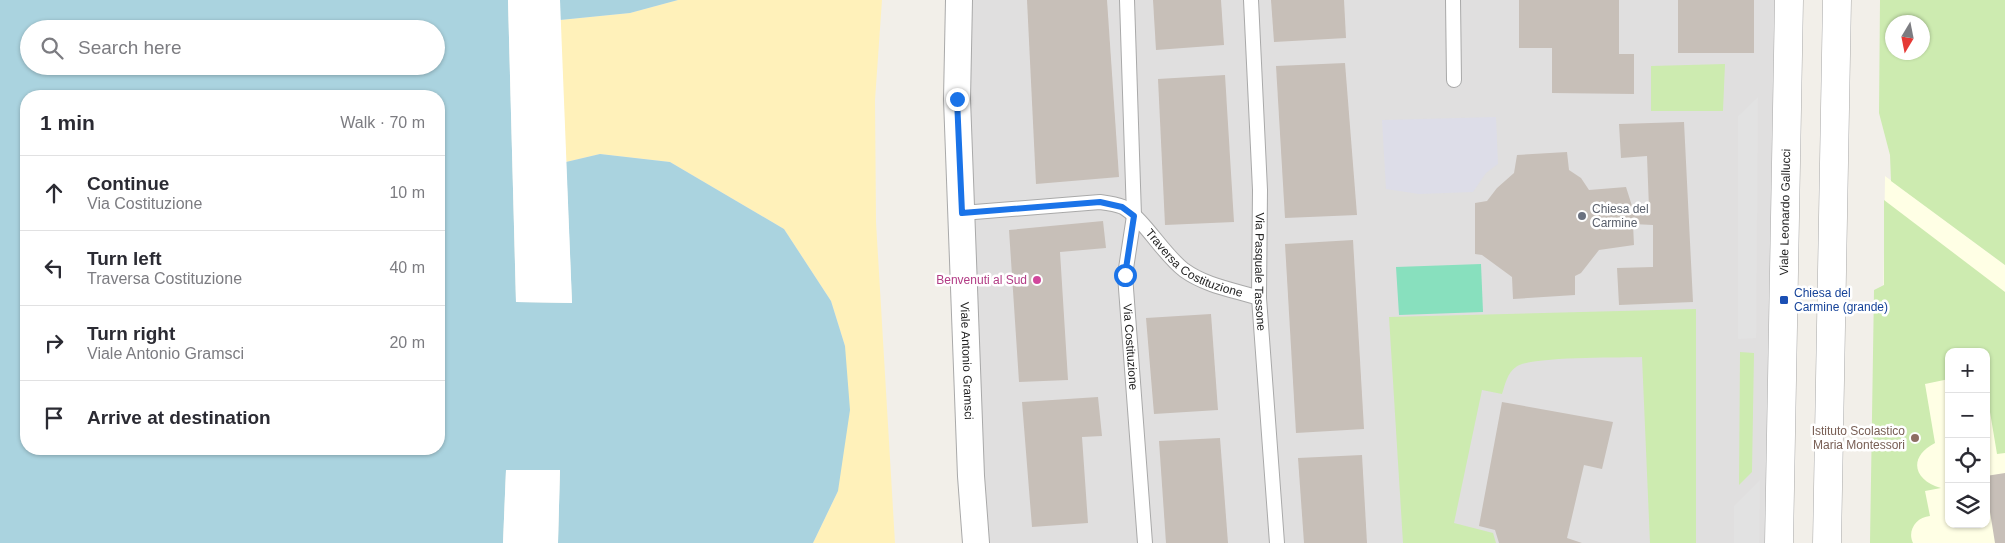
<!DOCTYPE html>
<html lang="en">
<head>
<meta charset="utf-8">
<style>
  :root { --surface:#fff; --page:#f7f7f7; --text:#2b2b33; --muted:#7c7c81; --line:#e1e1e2 }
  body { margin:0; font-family:Arial,sans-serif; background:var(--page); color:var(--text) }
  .controls { position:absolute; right:15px; bottom:15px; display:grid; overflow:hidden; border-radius:10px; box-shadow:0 1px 4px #0004 }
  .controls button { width:45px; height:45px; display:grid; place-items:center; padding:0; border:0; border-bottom:1px solid var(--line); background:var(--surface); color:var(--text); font:25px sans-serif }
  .compass { position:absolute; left:1885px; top:15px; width:45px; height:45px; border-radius:50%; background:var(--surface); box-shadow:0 1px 4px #0004; rotate:190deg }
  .stop { position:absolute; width:15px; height:15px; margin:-11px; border:4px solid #1a73e8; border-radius:50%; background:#fff }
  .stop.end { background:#1a73e8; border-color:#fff; box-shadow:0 1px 5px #0008 }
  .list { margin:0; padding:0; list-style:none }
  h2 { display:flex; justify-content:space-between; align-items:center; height:65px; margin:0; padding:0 20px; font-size:21px }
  h2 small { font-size:16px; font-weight:400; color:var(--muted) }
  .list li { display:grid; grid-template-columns:32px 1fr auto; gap:15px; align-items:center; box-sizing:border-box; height:75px; padding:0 20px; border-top:1px solid var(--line) }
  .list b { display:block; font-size:19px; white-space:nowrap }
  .list p { margin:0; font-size:16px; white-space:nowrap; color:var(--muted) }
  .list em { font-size:16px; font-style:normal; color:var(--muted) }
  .icon { flex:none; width:28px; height:28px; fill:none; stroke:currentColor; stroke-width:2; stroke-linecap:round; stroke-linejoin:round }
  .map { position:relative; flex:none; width:2005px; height:543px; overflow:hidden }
  .search { position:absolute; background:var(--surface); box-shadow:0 1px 4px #0004; left:20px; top:20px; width:425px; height:55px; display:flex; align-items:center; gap:12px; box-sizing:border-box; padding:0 18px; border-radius:28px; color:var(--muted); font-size:19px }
  .panel { position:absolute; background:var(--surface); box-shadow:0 1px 4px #0004; left:20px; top:90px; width:425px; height:365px; border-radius:20px }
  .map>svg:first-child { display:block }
</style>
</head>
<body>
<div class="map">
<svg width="2005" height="543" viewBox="0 0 2005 543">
  <rect width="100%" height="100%" fill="#f2efe9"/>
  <path fill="#e0dfdf" d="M959 0H1789L1779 543H976Z"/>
  <path fill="#ffffe5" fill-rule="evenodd" d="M1885 176 2005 265V543H1880ZM1949 352H1986V524H1949Z"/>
  <g fill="#cdebb0" fill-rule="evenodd">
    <path d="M1880 0H2005V265L1891 181 1890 155 1879 113ZM1922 22V52H1892V22Z"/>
    <path d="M1725 64 1723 111H1651V66Z"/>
    <path d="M1884 200 2005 292V453L1997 454 1986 388V352H1949V379L1925 384 1935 443C1908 457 1913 480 1941 488L1925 491 1930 516C1916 517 1907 531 1913 543H1870L1874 290 1884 285Z"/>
    <path d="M1696 309V543H1650L1642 357C1619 358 1530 356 1516 367 1507 373 1505 385 1502 394L1482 390 1454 523 1493 533 1496 543H1403L1389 317Z"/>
    <path d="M1740 352 1754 353 1752 472 1739 485Z"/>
  </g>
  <path fill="#fff1ba" d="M678 0H882L875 100 876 222 895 543H813L838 491 845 346 831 301 784 229 670 162 600 154 566 162 560 20 630 13Z"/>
  <path fill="#88e0be" d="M1481 264 1483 312 1399 315 1396 267Z"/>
  <g fill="#e2e2e2">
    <path d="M1758 97 1756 338 1738 339V116Z"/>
    <path d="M1760 480 1759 543H1734V506Z"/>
  </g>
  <path fill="#dddde8" d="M1496 117 1498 164 1486 173 1473 192 1419 194 1386 189 1382 120Z"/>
  <g fill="#aad3df" fill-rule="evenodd">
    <path d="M0 0H508L516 302 572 303 566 162 600 154 670 162 784 229 831 301 845 346 850 410 838 491 813 543H558L560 470H506L503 543H0ZM29 29H436V66H29ZM26 96H439V449H26Z"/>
    <path d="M560 0H678L630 13 560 20Z"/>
  </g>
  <g fill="#fff">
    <path d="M508 0H560L572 303 516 302Z"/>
    <path d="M506 470H560L558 543H503Z"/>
  </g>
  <g fill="#c7bfb8">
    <path d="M1027 0H1107L1119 177 1036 184Z"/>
    <path d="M1153 0H1221L1224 45 1156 50Z"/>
    <path d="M1271 0H1344L1346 38 1274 42Z"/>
    <path d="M1519 0H1619V54H1634V94L1552 93V48H1519Z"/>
    <rect x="1678" y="0" width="76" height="53"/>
    <path d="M1345 63 1357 215 1285 218 1276 66Z"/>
    <path d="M1225 75 1234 222 1165 225 1158 79Z"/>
    <path d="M1684 122 1693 302 1619 305 1617 268 1653 267V225L1633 224 1634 245 1599 250 1581 273 1575 276V295L1513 299 1512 277 1482 255 1475 254V203L1487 201 1497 188 1514 173 1517 155 1567 152 1569 170 1581 178 1589 190 1626 187 1632 206 1649 208 1647 156 1621 158 1619 124Z"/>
    <path d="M1103 221 1106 248 1060 252 1068 380 1019 382 1009 230Z"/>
    <path d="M1353 240 1364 429 1296 433 1285 244Z"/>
    <path d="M1211 314 1218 410 1154 414 1146 318Z"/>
    <path d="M1098 397 1102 436 1082 437 1088 523 1032 527 1022 402Z"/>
    <path d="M1502 402 1613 422 1602 469 1584 465 1567 538 1582 543H1499L1495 530 1479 526Z"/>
    <path d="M1220 438 1228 543H1166L1159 441Z"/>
    <path d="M1362 455 1367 543H1304L1298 458Z"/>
    <path d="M2005 473V543H1995L1986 487V476Z"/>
  </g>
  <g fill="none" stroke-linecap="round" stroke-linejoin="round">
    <defs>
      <g id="service">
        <path id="s1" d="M1127 0 1134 216 1125 275 1145 543"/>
        <path id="s2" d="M1251 0 1260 190 1259 298 1277 543"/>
        <path d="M1453 0 1454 80"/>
        <path id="s3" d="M962 213 1100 202C1108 203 1116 204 1123 207 1145 220 1162 253 1184 270 1206 286 1234 290 1259 298"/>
      </g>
      <g id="minor">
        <path id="s4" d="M959 0 957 99 971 476 976 543"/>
      </g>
      <g id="tertiary">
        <path id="s5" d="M1779 543 1789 0"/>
        <path d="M1827 543 1837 0"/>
      </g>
    </defs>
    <use href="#service" stroke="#a9a9a9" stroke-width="16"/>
    <use href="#minor" stroke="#a9a9a9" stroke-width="28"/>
    <use href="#tertiary" stroke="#a9a9a9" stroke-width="29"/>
    <use href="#service" stroke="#fff" stroke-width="14"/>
    <use href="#minor" stroke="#fff" stroke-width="26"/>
    <use href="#tertiary" stroke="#fff" stroke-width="28"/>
  </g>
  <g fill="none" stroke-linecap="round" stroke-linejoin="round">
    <path stroke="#1a73e8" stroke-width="6" d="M957 99 962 213 1100 202 1122 207 1134 216 1125 275"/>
  </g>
  <circle fill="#6b7280" stroke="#fff" stroke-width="2" cx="1582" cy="216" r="5"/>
  <circle fill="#d1479c" stroke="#fff" stroke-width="2" cx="1037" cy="280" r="5"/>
  <rect fill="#1a4fb4" stroke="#fff" stroke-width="2" x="1779" y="295" width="10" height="10" rx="2.5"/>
  <circle fill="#8d6e63" stroke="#fff" stroke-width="2" cx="1915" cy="438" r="5"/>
  <g text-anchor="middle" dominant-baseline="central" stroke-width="5" stroke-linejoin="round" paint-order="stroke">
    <g font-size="12" fill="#5b616d" stroke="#fff" text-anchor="start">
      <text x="1592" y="209">Chiesa del<tspan x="1592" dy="14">Carmine</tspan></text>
    </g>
    <g font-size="12" fill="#222" stroke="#fff">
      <text stroke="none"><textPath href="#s5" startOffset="331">Viale Leonardo Gallucci</textPath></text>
      <text stroke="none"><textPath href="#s3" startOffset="255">Traversa Costituzione</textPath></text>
      <text stroke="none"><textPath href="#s2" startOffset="272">Via Pasquale Tassone</textPath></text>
      <text stroke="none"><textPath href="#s1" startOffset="348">Via Costituzione</textPath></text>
      <text stroke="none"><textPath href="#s4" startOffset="361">Viale Antonio Gramsci</textPath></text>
    </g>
    <g font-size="12" fill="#b23c85" stroke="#fff" text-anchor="end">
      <text x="1027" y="280">Benvenuti al Sud</text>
    </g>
    <g font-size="12" fill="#164399" stroke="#fff" text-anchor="start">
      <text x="1794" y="293">Chiesa del<tspan x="1794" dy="14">Carmine (grande)</tspan></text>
    </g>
    <g font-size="12" fill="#785e54" stroke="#fff" text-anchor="end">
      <text x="1905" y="431">Istituto Scolastico<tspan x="1905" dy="14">Maria Montessori</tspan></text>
    </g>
  </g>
</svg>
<div class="controls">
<button>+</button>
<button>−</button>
<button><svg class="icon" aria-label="locate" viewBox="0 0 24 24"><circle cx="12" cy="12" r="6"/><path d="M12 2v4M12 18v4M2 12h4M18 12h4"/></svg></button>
<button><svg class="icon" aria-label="layers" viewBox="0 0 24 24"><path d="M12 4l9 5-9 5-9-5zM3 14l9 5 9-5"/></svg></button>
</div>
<svg class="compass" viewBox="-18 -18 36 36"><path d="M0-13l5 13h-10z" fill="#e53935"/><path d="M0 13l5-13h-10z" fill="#7c7c81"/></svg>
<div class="stop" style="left:1125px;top:275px"></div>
<div class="stop end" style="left:957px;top:99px"></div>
<div class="search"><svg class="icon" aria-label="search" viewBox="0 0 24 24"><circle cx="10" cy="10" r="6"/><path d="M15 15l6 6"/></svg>Search here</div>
<section class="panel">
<h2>1 min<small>Walk · 70 m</small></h2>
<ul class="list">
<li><svg class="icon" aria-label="ahead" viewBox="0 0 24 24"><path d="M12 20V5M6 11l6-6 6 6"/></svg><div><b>Continue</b><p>Via Costituzione</p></div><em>10 m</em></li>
<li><svg class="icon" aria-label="left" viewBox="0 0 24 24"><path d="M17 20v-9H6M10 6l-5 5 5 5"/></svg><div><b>Turn left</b><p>Traversa Costituzione</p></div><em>40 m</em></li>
<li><svg class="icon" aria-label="right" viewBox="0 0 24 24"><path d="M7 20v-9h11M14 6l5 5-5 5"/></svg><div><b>Turn right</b><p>Viale Antonio Gramsci</p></div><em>20 m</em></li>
<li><svg class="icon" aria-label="arrive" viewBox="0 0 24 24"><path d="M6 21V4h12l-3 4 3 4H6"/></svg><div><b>Arrive at destination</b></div></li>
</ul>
</section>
</div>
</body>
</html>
